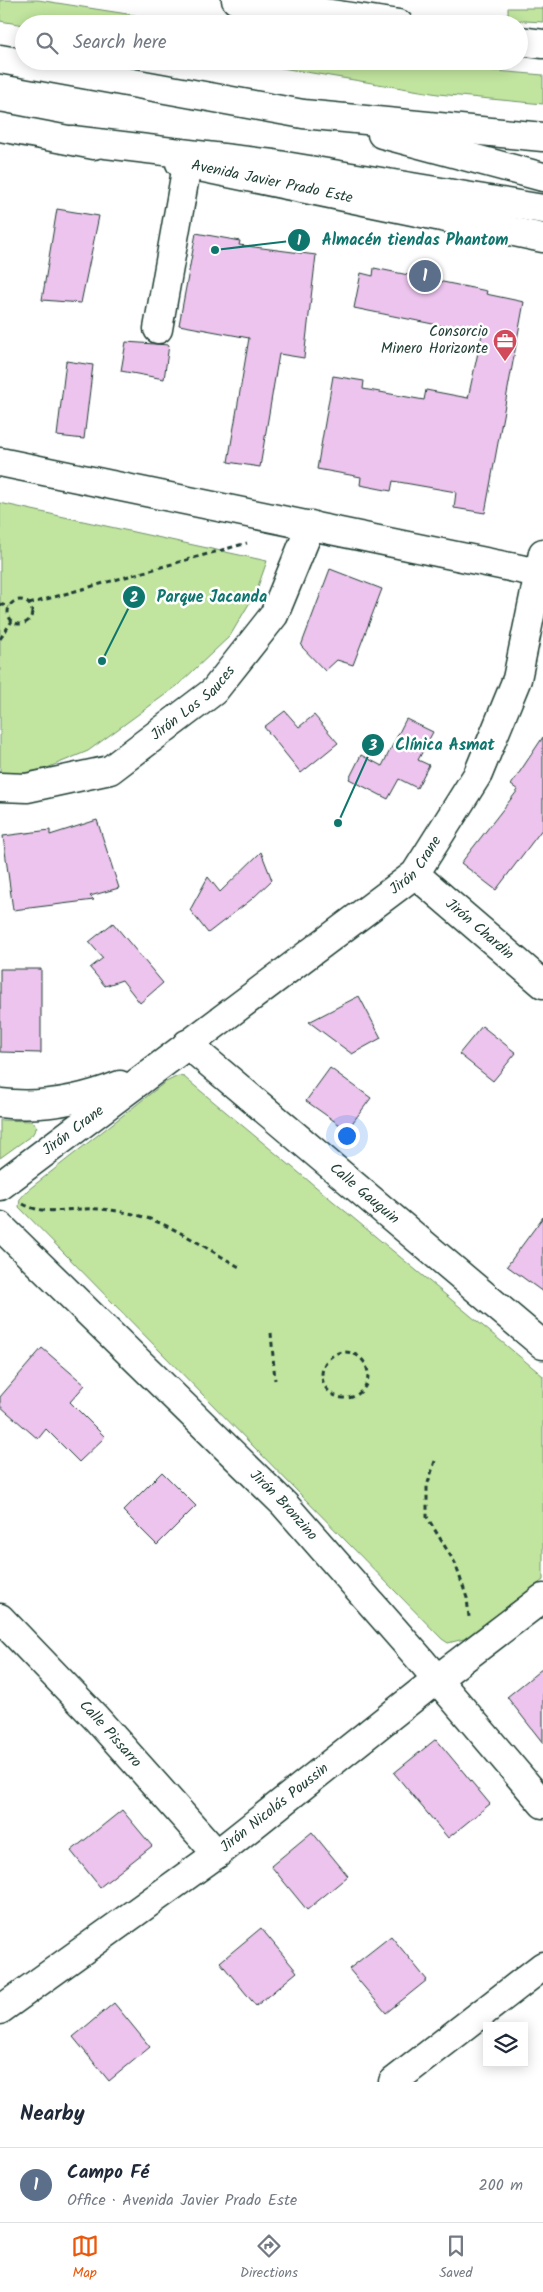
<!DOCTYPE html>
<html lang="en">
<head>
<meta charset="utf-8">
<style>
  :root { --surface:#fff; --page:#f2f2f3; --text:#1f2937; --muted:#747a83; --line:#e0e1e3; --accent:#ea580c }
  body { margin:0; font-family:Kalam,sans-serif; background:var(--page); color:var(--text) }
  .controls { position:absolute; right:15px; bottom:15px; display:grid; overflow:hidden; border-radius:0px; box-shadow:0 2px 12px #0003 }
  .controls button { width:45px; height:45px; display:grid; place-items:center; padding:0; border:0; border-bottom:1px solid var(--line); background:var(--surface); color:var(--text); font:25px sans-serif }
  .you { position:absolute; left:346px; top:1135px; width:18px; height:18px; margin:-12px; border:4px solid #fff; border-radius:50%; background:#1a73e8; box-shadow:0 0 0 8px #1a73e833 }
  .badge { display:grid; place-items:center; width:32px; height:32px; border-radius:50%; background:var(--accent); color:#fff; font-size:16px; font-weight:700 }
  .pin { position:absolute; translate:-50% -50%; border:2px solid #fff; box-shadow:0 1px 5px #0006 }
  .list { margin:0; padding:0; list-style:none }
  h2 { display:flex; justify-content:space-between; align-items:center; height:65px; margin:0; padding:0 20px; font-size:21px }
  h2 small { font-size:16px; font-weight:400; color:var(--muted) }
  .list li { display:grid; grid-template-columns:32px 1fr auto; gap:15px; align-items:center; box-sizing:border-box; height:75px; padding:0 20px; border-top:1px solid var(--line) }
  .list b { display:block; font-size:19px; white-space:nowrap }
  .list p { margin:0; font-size:16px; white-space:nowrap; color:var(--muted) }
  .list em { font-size:16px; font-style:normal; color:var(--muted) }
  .icon { flex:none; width:28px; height:28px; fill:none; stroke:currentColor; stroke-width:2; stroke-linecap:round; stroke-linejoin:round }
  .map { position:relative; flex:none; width:543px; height:2082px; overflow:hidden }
  .search { position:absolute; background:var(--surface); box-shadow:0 2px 12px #0003; left:15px; right:15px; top:15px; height:55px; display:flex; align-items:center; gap:12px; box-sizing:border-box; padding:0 18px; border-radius:28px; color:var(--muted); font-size:19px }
  .sheet { height:140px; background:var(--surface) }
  nav { display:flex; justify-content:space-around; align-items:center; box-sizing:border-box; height:70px; border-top:1px solid var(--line); background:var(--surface); font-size:14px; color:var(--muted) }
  nav a { display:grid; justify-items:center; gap:2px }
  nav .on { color:var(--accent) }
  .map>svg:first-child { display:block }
</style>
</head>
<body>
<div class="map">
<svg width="543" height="2082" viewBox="0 0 543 2082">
  <rect width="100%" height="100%" fill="#fff"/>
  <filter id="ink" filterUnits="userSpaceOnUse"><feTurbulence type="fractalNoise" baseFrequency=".02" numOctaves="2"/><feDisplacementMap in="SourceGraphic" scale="10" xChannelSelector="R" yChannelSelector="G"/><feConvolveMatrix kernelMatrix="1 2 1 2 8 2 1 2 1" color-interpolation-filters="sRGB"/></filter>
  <g filter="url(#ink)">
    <g fill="#c1e59f" stroke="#70916a">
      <path d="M0 0H38L191 24 24 25 0 21Z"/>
      <path d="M508 8H543V22L508 20Z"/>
      <path d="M240 61H431L485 70 543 75V104L438 94Z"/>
      <path d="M0 503 267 561 256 592 230 636 177 686 88 751 47 768 5 777 0 776Z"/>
      <path d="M178 1076 184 1077 543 1376V1580L464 1639 448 1643 442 1639 19 1207 20 1199 28 1190 164 1083Z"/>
      <path d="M0 1120 32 1121 37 1127 32 1135 0 1158Z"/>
    </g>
    <g fill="#ecc4ed" stroke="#1f3d34">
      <path d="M57 209 99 216 81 303 42 300Z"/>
      <path d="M196 233 240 241 239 245 316 255 304 358 279 354 260 467 228 462 249 338 179 325Z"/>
      <path d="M374 268 487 291 486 294 524 302 485 513 454 508 456 492 393 481 391 491 360 485 361 477 317 469 333 376 364 381 363 389 424 400 426 390 468 398 482 334 354 308 361 273 373 276Z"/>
      <path d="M126 342 169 345 164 379 121 371Z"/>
      <path d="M66 361 93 365 84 439 57 436Z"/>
      <path d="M330 569 382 589 353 665 337 660 325 671 301 646Z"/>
      <path d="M285 711 299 727 314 715 338 743 301 773 264 727Z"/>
      <path d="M406 719 433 732 418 760 429 765 417 788 399 779 388 799 349 779 361 755 382 766Z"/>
      <path d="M543 737V828L496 890 461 863 518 790 511 785Z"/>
      <path d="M97 820 119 888 90 896 94 900 13 910 3 836 50 830V835Z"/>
      <path d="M261 852 272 880 252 899 208 933 190 910 208 877 220 892Z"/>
      <path d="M113 923 163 983 140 1003 122 980 105 986 90 968 103 958 89 942Z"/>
      <path d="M0 969H41V1053L0 1052Z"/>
      <path d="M359 996 381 1038 352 1054 309 1022Z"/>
      <path d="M482 1026 516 1053 493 1081 459 1054Z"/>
      <path d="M330 1068 371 1098 347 1130 306 1101Z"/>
      <path d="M543 1217V1292L507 1266Z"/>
      <path d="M42 1348 85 1385 70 1402 105 1437 79 1462 46 1429 38 1439 0 1406V1397Z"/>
      <path d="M162 1472 196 1506 157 1545 123 1511Z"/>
      <path d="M543 1668V1743L507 1697Z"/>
      <path d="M436 1739 490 1804 448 1838 394 1773Z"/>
      <path d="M122 1810 152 1846 100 1887 71 1851Z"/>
      <path d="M312 1832 348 1876 307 1910 271 1866Z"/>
      <path d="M261 1928 297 1972 256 2006 220 1962Z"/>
      <path d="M391 1936 427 1980 386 2013 349 1969Z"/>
      <path d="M114 2003 150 2047 109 2081 73 2037Z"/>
    </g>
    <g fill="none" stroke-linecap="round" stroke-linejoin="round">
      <defs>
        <g id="minor">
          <path d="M0 127 94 145"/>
          <path id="s1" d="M180 163 543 238"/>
          <path d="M158 329 187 165"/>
          <path d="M0 462 539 573 543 576"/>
          <path id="s2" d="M0 787 27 788 110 770 214 691 274 615 311 525"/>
          <path id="s3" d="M415 874 543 984"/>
          <path id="s4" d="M187 1044 543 1345"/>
          <path d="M0 1103C41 1108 82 1100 120 1085"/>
          <path id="s5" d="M0 1186 415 874 478 774 517 679 543 553"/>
          <path id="s6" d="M0 1226 284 1504 419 1658 543 1804"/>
          <path id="s7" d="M0 1618 96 1718 217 1854"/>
          <path id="s8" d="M0 2010 217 1854 437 1679 543 1598"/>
          <path d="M393 2082 543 1966"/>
        </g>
        <g id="highway">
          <path d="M236 0 399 24"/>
          <path d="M519 41 543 44"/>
          <path d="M0 59 303 114 543 137"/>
          <path d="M382 134 543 177"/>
          <path d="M72 140 273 164 543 209"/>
        </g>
      </defs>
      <use href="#minor" stroke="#1f3d34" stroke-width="31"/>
      <use href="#highway" stroke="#1f3d34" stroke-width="31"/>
      <g stroke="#1f3d34" stroke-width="3" stroke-dasharray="5 4" stroke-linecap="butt">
        <circle cx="20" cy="612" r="12"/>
        <path d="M0 604 9 607"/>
        <path d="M29 604 247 543"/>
        <path d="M0 639 12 621"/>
        <path d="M23 1204C43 1215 62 1209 84 1209 100 1208 121 1211 137 1215 172 1224 209 1250 241 1268"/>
        <path d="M271 1333 275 1380"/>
        <circle cx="345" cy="1375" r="23"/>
        <path d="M435 1461 427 1486V1517L455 1563 467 1598 469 1617"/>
      </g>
      <use href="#minor" stroke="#fff" stroke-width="28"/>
      <use href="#highway" stroke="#fff" stroke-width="28"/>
    </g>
  </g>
  <defs>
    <symbol id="office-pin" viewBox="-11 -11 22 30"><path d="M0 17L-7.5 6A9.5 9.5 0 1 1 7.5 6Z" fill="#d1495b" stroke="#fff"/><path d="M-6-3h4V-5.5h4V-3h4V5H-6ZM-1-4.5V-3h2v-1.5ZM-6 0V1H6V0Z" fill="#fff"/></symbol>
  </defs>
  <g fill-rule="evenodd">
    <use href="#office-pin" x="491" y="327" width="28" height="38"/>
  </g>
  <g text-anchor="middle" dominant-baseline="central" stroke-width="5" stroke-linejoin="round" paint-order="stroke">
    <g font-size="15" fill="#1f3d34" stroke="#fff">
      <text stroke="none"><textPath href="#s1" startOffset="94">Avenida Javier Prado Este</textPath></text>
      <text stroke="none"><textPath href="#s2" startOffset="219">Jirón Los Sauces</textPath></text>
      <text stroke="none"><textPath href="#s5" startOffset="526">Jirón Crane</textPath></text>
      <text stroke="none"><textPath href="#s3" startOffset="85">Jirón Chardin</textPath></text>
      <text stroke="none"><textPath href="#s5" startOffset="92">Jirón Crane</textPath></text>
      <text stroke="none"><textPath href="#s4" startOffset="232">Calle Gauguin</textPath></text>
      <text stroke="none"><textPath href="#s6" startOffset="398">Jirón Bronzino</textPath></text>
      <text stroke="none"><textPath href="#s7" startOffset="160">Calle Pissarro</textPath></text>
      <text stroke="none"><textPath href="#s8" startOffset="341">Jirón Nicolás Poussin</textPath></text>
    </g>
    <g font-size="15" fill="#1f3d34" stroke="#fff" text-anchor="end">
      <text x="488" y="332">Consorcio<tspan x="488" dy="17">Minero Horizonte</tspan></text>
    </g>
  </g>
  <path fill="none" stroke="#0f766e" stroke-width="2" d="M215 250L299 240M102 661L134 597M338 823L373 745"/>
  <g fill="#0f766e" stroke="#fff" stroke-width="2">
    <circle cx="215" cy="250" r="5"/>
    <circle cx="102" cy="661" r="5"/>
    <circle cx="338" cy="823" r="5"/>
    <circle cx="299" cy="240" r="12"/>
    <circle cx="134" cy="597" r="12"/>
    <circle cx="373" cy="745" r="12"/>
  </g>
  <g font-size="15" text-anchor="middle" font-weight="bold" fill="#fff">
    <text x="299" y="245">1</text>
    <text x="134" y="602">2</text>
    <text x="373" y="750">3</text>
  </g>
  <g font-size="16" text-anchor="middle" font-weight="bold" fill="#0f766e" stroke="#fff" stroke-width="5" stroke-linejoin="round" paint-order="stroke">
    <text x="415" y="245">Almacén tiendas Phantom</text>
    <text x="212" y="602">Parque Jacanda</text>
    <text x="445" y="750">Clínica Asmat</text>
  </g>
</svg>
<div class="controls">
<button><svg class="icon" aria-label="layers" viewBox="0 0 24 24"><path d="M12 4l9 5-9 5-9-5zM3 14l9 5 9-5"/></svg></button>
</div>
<div class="you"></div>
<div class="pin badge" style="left:425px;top:276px;background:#5c6f8a">1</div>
<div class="search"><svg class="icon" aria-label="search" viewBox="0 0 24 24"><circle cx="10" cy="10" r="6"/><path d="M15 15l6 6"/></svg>Search here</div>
</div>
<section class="sheet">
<h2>Nearby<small></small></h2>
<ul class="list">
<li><span class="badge" style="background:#5c6f8a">1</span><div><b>Campo Fé</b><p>Office · Avenida Javier Prado Este</p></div><em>200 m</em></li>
</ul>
</section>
<nav>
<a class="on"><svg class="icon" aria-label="map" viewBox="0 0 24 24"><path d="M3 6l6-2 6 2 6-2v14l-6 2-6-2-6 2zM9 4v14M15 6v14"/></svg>Map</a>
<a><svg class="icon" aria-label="directions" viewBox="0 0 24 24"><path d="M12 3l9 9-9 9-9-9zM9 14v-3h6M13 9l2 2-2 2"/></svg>Directions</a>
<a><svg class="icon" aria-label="saved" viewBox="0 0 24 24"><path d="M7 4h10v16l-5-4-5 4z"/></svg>Saved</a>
</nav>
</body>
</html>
